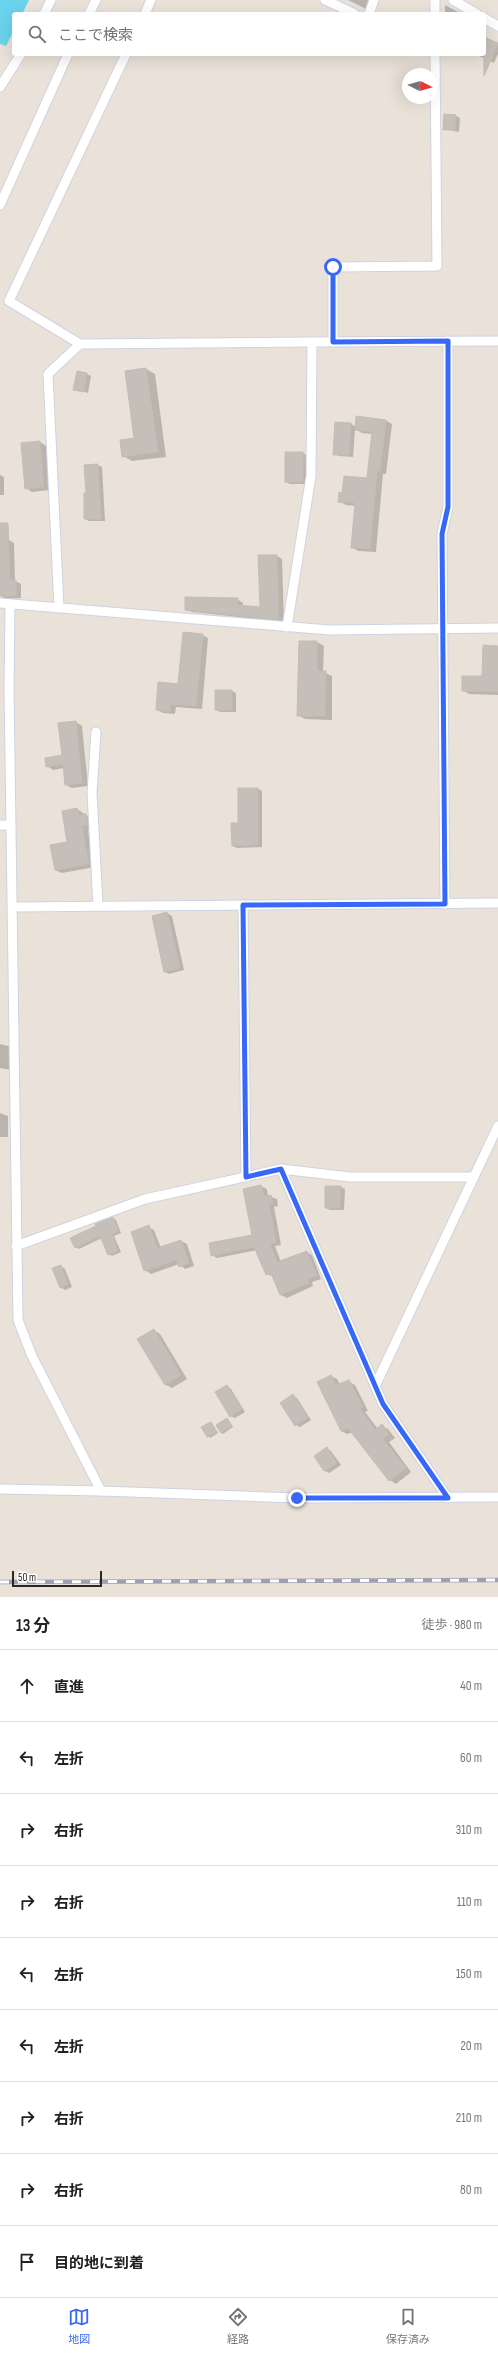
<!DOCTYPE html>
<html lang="ja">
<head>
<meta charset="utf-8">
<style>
  :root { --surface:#fff; --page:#f2f2f2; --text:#202124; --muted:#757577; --line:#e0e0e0; --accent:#3868f8 }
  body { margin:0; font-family:"Sofia Sans Condensed","Noto Sans JP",sans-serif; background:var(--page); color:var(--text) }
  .compass { position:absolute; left:402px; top:68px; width:36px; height:36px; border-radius:50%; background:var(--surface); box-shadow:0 4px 16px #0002; rotate:96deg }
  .scale { position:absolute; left:12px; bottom:10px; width:90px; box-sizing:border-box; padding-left:4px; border:2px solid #272727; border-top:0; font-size:11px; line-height:14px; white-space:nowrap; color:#272727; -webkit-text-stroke:3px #fff; paint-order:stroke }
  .stop { position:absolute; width:12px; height:12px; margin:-9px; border:3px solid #3868f8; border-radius:50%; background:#fff }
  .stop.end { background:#3868f8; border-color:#fff; box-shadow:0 1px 4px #0008 }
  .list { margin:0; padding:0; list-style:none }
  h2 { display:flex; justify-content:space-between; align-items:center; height:52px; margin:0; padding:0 16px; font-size:17px }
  h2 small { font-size:13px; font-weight:400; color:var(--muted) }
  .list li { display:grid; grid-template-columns:26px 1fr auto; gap:12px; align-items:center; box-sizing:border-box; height:72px; padding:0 16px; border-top:1px solid var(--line) }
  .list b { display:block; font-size:15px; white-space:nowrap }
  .list em { font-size:13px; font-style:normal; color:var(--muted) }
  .icon { flex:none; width:22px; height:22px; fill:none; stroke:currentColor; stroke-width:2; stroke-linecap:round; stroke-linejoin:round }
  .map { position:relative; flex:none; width:498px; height:1597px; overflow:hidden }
  .search { position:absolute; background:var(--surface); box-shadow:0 4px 16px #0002; left:12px; right:12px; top:12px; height:44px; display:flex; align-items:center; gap:10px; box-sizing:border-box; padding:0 14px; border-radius:4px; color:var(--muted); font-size:15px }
  .sheet { height:700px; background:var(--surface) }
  nav { display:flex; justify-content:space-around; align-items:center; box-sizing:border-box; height:56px; border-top:1px solid var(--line); background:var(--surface); font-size:11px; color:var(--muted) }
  nav a { display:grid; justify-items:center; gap:2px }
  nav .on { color:var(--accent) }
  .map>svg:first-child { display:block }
</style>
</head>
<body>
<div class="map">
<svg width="498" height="1597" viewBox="0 0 498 1597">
  <rect width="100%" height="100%" fill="#eae2d9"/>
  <path fill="#6bd3ed" d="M0 0H29L22 14H14V30L6 46 0 44Z"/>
  <g fill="#0003">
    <path d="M348 0H375L370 11Z"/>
    <path d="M445 5 462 14H445Z"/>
    <path d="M484 39 498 45V54L494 63 479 56 484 54Z"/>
    <path d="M456 116 460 118 459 132 444 129Z"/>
    <path d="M146 369 155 374 166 457 132 461 123 456 135 439 126 371Z"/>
    <path d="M87 374 91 376 88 393 75 389Z"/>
    <path d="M385 420 392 424 386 474H383L376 552 358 551 352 547 356 506 346 505 339 501 343 494 368 479 372 434 362 433 355 429 353 457 339 456 335 454 351 424 356 427Z"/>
    <path d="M40 442 46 446 50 490 32 492 26 488Z"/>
    <path d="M303 453 307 455V484H290L286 482Z"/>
    <path d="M97 465 102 467 105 521H89L85 519Z"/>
    <path d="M0 475 4 477V495H0Z"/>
    <path d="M0 540H9L14 543 15 581 21 584V598L6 599 1 596Z"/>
    <path d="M277 556 282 559 284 622 192 612 186 609 237 599 243 603V607L261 608Z"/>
    <path d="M202 635 208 638 202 709 176 707 175 714 163 713 157 710 179 685Z"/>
    <path d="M317 642 324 646 323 672 332 676V720L305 719 298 715Z"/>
    <path d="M498 647V695L469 694 463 690 483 677Z"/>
    <path d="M232 691 236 693V712H220L216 710Z"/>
    <path d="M76 722 82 726 88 786 72 788 66 785 64 768 53 770 47 766 63 756Z"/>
    <path d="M258 789 262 791V847L237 848 233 846 239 823Z"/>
    <path d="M77 809 92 819 94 829 88 830 95 867 62 873 55 870 68 843Z"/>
    <path d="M167 913 172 916 184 970 169 974 165 972 159 949H161Z"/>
    <path d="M0 1044 12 1047 11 1070 0 1068Z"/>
    <path d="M0 1113 8 1116V1137H0Z"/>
    <path d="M261 1186 267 1189 268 1196 277 1199 278 1206 274 1207 281 1245 275 1246 281 1262 307 1252 312 1255 321 1279 312 1282 313 1286 287 1298 281 1295 274 1277 267 1274 257 1250 217 1258 212 1255 253 1235Z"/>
    <path d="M341 1187 345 1189 344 1210H330L326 1208Z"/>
    <path d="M113 1218 116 1220 121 1233 114 1236 121 1252 112 1256 109 1254 102 1238 79 1249 76 1247Z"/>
    <path d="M148 1227 154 1230 161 1248 181 1241 187 1244 194 1266 185 1269 179 1264 151 1274 145 1270Z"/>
    <path d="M61 1266 65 1269 72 1287 65 1290 60 1287Z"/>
    <path d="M154 1330 160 1334 187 1379 172 1388 166 1385 139 1340Z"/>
    <path d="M331 1376 337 1379 340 1384 348 1381 355 1385 368 1411 365 1412 378 1429 382 1426 388 1429 395 1438 389 1442 411 1472 396 1484 390 1480 353 1432 347 1434 341 1431 318 1382Z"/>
    <path d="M227 1386 231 1389 245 1412 235 1418 230 1416Z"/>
    <path d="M293 1396 297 1398 311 1420 300 1427 296 1425Z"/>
    <path d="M227 1419 233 1427 223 1434 217 1426Z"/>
    <path d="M211 1423 218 1433 210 1438 202 1428Z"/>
    <path d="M327 1449 331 1451 341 1465 329 1473 325 1471 315 1457Z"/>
  </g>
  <g fill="#c5bfb9" stroke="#c5bdb3">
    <path d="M484 37 498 43 484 76Z"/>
    <path d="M444 114 456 115 455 130H443Z"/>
    <path d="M146 368 158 452 122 457 120 440 134 438 125 371Z"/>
    <path d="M77 371 87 373 84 392 73 390Z"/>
    <path d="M356 416 386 420 380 471H377L370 549 351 548 355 503 338 502 339 492 342 493 344 476 367 478 372 432 355 430Z"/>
    <path d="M335 422 351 423 349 455H333Z"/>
    <path d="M40 441 44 487 25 489 21 443Z"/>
    <rect x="285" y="452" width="18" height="30"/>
    <path d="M98 464 101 519H84V493H86L84 465Z"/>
    <path d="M0 523H8L10 580H16V596H0Z"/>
    <path d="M258 555H277L279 620 185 610V597L238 598 237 605 260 607Z"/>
    <path d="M183 632 203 634 196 706 170 704V712L156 710 158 682 178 684Z"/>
    <path d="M299 641H317V671H326L325 716H297Z"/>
    <path d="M483 645 498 646V692L462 691V676H482Z"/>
    <path d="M215 690H232V711L215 710Z"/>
    <path d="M76 721 82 783 65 785 63 764 46 767 45 758 62 755 58 723Z"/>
    <path d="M238 788H258V845L232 846 231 823H238Z"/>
    <path d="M77 808 79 815 86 814 88 825 82 826 89 864 55 870 50 845 67 842 62 811Z"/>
    <path d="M167 912 180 968 164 972 152 916Z"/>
    <path d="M261 1185 264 1196 271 1195 273 1203 269 1204 276 1242 270 1244 277 1262 307 1251 317 1276 307 1279 309 1283 280 1295 271 1273 266 1275 254 1247 211 1256 209 1243 252 1235 243 1189Z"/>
    <path d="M325 1186H341L340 1208H325Z"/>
    <path d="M113 1217 119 1231 112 1234 118 1251 108 1255 100 1236 75 1248 70 1238 96 1226 95 1224Z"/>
    <path d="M149 1225 157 1248 181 1240 189 1263 179 1267 176 1260 144 1271 131 1232Z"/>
    <path d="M61 1265 68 1284 60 1288 52 1268Z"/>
    <path d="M154 1329 181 1375 165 1385 137 1339Z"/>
    <path d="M331 1375 336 1385 349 1380 363 1407 360 1409 375 1430 382 1424 389 1434 383 1439 406 1468 389 1481 348 1428 341 1431 317 1382Z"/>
    <path d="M227 1385 242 1409 230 1417 215 1392Z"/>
    <path d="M293 1394 308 1417 295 1426 280 1403Z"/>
    <path d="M227 1418 232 1426 221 1433 216 1425Z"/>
    <path d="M211 1422 217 1432 207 1437 201 1427Z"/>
    <path d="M327 1447 337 1463 324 1471 314 1456Z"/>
  </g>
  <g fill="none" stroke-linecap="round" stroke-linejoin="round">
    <defs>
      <g id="street">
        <path d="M325 0 355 14"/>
        <path d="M435 0V14"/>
        <path d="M453 0 477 14"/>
        <path d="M44 14 51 0"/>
        <path d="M89 14 96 0"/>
        <path d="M145 14 151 0"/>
        <path d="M369 14 374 0"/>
        <path d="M484 18 498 26"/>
        <path d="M0 87 21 54"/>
        <path d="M0 205 68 54"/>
        <path d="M333 342V267L437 266 435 54"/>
        <path d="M80 344 9 301 126 54"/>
        <path d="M0 603 329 630 498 628"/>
        <path d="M10 604 9 689 18 1320 32 1356 101 1491 297 1498 498 1497"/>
        <path d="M59 608 48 374 80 344 312 342"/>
        <path d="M287 627 311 476 312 342 498 341"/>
        <path d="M96 732 92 793 98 906"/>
        <path d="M0 825H11"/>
        <path d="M445 904 442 534 448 507V341"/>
        <path d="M243 905 246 1177"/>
        <path d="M13 907 498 903"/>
        <path d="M281 1169 383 1404 448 1498"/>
        <path d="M16 1246 145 1199 281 1169 350 1177H473"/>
        <path d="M376 1384 498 1126"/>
        <path d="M0 1489 101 1491"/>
      </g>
    </defs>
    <use href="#street" stroke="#ced3e1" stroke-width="11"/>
    <use href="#street" stroke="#fff" stroke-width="9"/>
    <defs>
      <path id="rail" d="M0 1582 498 1580"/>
    </defs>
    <use href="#rail" stroke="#9ca0b2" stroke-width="4.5"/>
    <use href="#rail" stroke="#fff" stroke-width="3" stroke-dasharray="9" stroke-linecap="butt"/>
  </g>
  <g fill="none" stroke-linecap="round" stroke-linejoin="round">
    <path stroke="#3868f8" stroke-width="5" d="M297 1498H448L383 1404 281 1169 246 1177 243 905 445 904 442 534 448 507V341L333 342V267"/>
  </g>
</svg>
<svg class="compass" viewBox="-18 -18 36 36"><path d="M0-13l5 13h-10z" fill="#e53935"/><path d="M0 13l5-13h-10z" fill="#757577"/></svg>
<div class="scale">50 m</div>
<div class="stop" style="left:333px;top:267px"></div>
<div class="stop end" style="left:297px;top:1498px"></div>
<div class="search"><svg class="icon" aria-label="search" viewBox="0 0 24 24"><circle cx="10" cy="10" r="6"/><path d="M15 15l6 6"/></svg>ここで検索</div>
</div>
<section class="sheet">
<h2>13 分<small>徒歩 · 980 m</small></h2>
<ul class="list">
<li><svg class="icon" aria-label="ahead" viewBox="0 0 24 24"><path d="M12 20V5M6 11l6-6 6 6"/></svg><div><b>直進</b></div><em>40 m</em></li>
<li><svg class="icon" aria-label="left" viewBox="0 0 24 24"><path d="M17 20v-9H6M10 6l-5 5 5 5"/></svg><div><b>左折</b></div><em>60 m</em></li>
<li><svg class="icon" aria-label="right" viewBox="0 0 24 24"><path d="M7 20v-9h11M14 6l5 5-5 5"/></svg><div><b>右折</b></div><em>310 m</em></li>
<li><svg class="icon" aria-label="right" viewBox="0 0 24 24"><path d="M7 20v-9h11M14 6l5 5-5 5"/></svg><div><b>右折</b></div><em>110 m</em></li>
<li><svg class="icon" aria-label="left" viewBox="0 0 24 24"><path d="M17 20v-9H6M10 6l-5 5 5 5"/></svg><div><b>左折</b></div><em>150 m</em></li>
<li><svg class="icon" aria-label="left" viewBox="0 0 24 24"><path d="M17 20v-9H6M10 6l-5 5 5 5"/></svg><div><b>左折</b></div><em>20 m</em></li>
<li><svg class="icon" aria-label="right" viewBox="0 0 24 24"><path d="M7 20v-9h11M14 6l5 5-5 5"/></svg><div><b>右折</b></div><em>210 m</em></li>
<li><svg class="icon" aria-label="right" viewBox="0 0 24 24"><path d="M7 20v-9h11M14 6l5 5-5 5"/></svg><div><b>右折</b></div><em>80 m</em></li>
<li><svg class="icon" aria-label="arrive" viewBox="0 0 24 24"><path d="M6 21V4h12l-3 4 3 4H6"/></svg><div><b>目的地に到着</b></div></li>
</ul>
</section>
<nav>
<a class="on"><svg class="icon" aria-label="map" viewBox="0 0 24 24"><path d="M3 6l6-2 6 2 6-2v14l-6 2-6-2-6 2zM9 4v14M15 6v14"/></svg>地図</a>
<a><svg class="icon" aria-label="directions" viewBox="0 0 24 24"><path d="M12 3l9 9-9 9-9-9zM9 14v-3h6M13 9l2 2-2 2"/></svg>経路</a>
<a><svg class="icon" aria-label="saved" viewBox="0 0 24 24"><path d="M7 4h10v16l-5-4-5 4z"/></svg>保存済み</a>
</nav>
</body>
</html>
